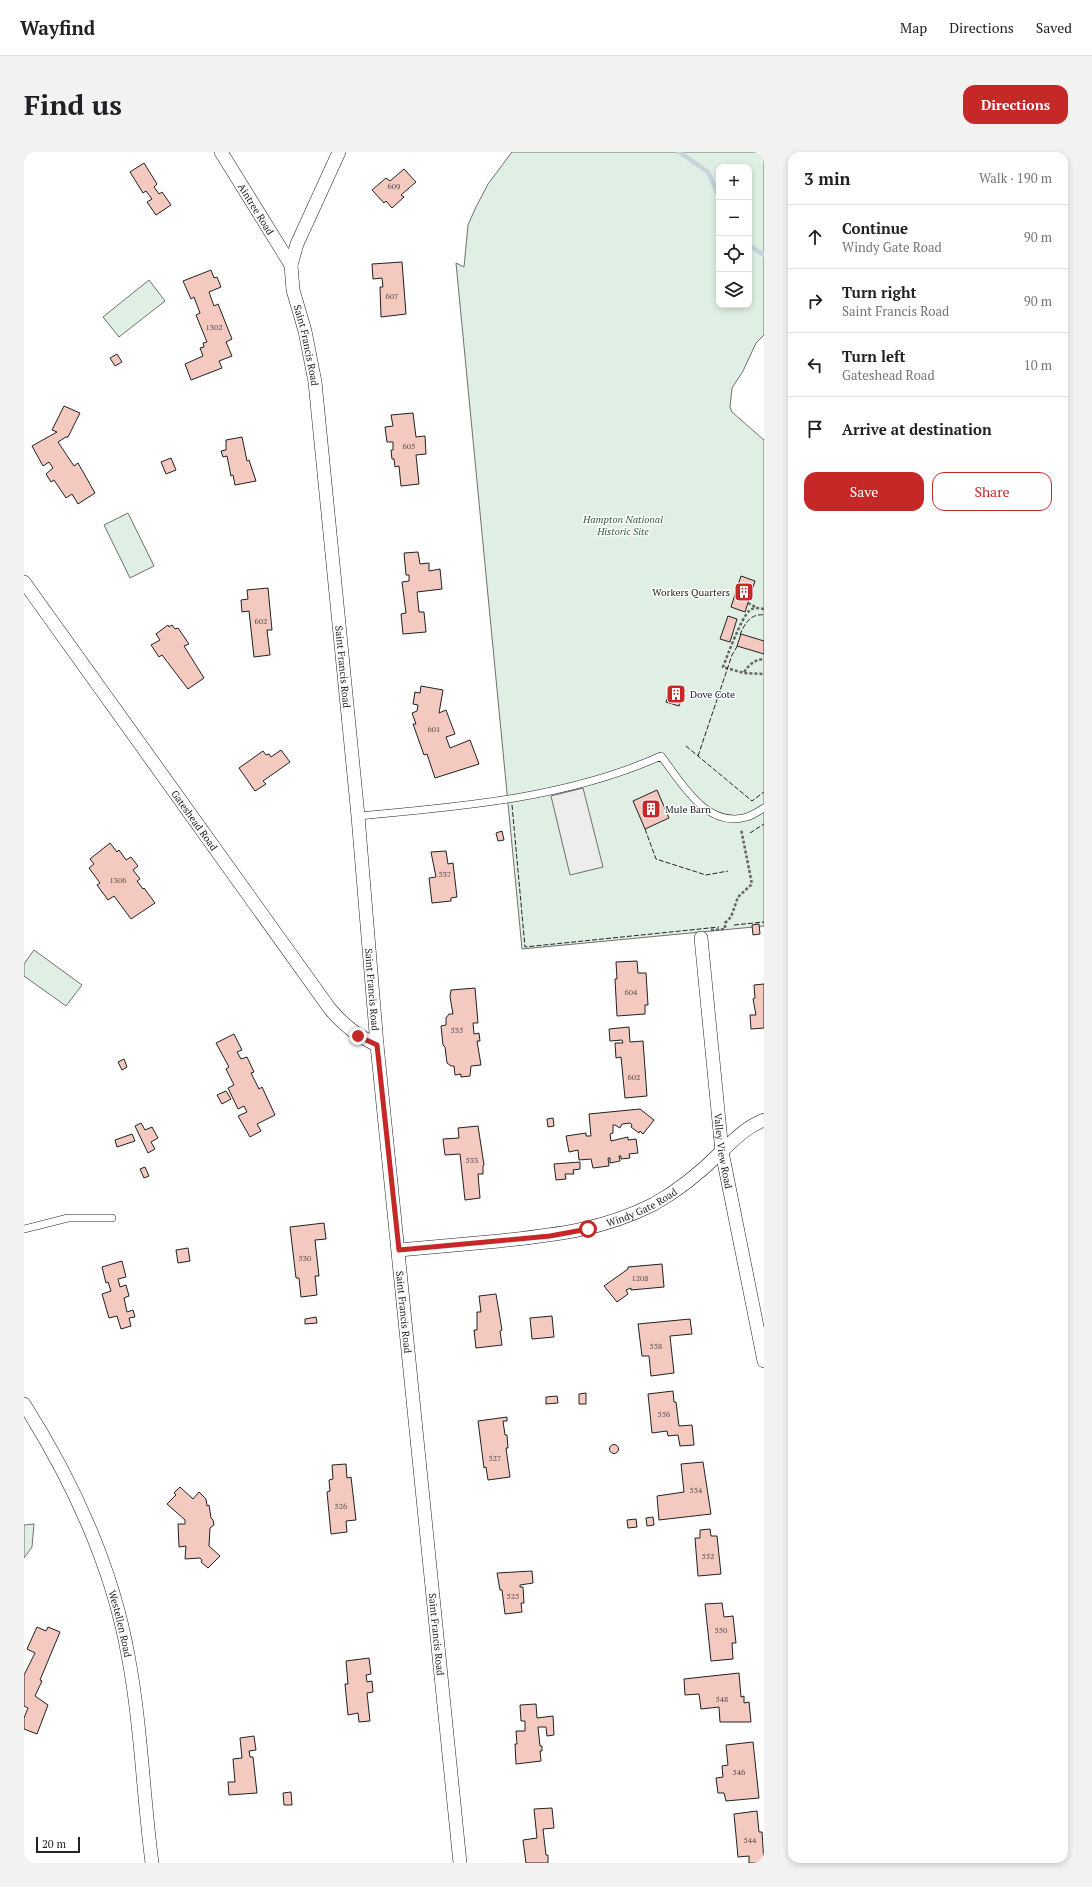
<!DOCTYPE html>
<html lang="en">
<head>
<meta charset="utf-8">
<style>
  :root { --surface:#fff; --page:#f2f2f2; --text:#202124; --muted:#757577; --line:#e0e0e0; --accent:#c62828 }
  body { margin:0; font-family:"PT Serif",serif; background:var(--page); color:var(--text) }
  .controls { position:absolute; right:12px; top:12px; display:grid; overflow:hidden; border-radius:8px; box-shadow:0 2px 6px #0003 }
  .controls button { width:36px; height:36px; display:grid; place-items:center; padding:0; border:0; border-bottom:1px solid var(--line); background:var(--surface); color:var(--text); font:20px sans-serif }
  .scale { position:absolute; left:12px; bottom:10px; width:44px; box-sizing:border-box; padding-left:4px; border:2px solid #222; border-top:0; font-size:11px; line-height:14px; white-space:nowrap; color:#222; -webkit-text-stroke:3px #fff; paint-order:stroke }
  .stop { position:absolute; width:12px; height:12px; margin:-9px; border:3px solid #c62828; border-radius:50%; background:#fff }
  .stop.end { background:#c62828; border-color:#fff; box-shadow:0 1px 4px #0008 }
  .list { margin:0; padding:0; list-style:none }
  h2 { display:flex; justify-content:space-between; align-items:center; height:52px; margin:0; padding:0 16px; font-size:17px }
  h2 small { font-size:13px; font-weight:400; color:var(--muted) }
  .list li { display:grid; grid-template-columns:26px 1fr auto; gap:12px; align-items:center; box-sizing:border-box; height:64px; padding:0 16px; border-top:1px solid var(--line) }
  .list b { display:block; font-size:15px; white-space:nowrap }
  .list p { margin:0; font-size:13px; white-space:nowrap; color:var(--muted) }
  .list em { font-size:13px; font-style:normal; color:var(--muted) }
  .actions { display:flex; gap:8px; padding:12px 16px }
  .actions a { flex:1; padding:9px 0; border:1px solid var(--accent); border-radius:12px; text-align:center; font-size:14px; color:var(--accent) }
  .actions .main { background:var(--accent); color:#fff }
  .icon { flex:none; width:22px; height:22px; fill:none; stroke:currentColor; stroke-width:2; stroke-linecap:round; stroke-linejoin:round }
  .map { position:relative; flex:none; width:740px; height:1711px; overflow:hidden; border-radius:12px }
  header { display:flex; align-items:center; gap:24px; box-sizing:border-box; height:56px; padding:0 20px; background:var(--surface); border-bottom:1px solid var(--line) }
  header strong { font-size:19px }
  nav { display:flex; gap:22px; margin-inline-start:auto; font-size:14px }
  .intro { display:flex; align-items:center; justify-content:space-between; box-sizing:border-box; height:96px; padding:0 24px }
  h1 { margin:0; font-size:28px }
  .button { padding:10px 18px; border-radius:12px; background:var(--accent); color:#fff; font-size:14px; font-weight:700 }
  main { display:flex; gap:24px; padding:0 24px }
  aside { flex:1; background:var(--surface); border-radius:12px; box-shadow:0 2px 6px #0003 }
  .map>svg:first-child { display:block }
</style>
</head>
<body>
<header>
<strong>Wayfind</strong>
<nav><a>Map</a><a>Directions</a><a>Saved</a></nav>
</header>
<div class="intro"><h1>Find us</h1><a class="button">Directions</a></div>
<main>
<div class="map">
<svg width="740" height="1711" viewBox="0 0 740 1711">
  <rect width="100%" height="100%" fill="#fff"/>
  <g fill="#e0efe3" stroke="#6f6f6f" fill-rule="evenodd">
    <path d="M488 0H740V183L732 191 719 219 708 236 706 255 708 260 740 288V774L498 797 432 111 440 115 444 73 452 55 464 32ZM695 15H725V153H695Z"/>
    <path d="M125 128 141 149 95 185 79 165Z"/>
    <path d="M104 361 130 414 106 426 80 373Z"/>
    <path d="M10 798 58 833 42 854 0 824V812Z"/>
    <path d="M10 1372 8 1395 0 1406V1373Z"/>
  </g>
  <path fill="#ededed" stroke="#6f6f6f" d="M559 636 579 715 546 723 527 644Z"/>
  <g fill="none" stroke-linecap="round" stroke-linejoin="round">
    <g stroke="#c7d3dd" stroke-width="4.5">
      <path d="M655 0 684 20 695 45"/>
      <path d="M725 93 740 103"/>
    </g>
  </g>
  <g fill="#f3c9c0" stroke="#222">
    <path d="M120 11 133 32 130 35 135 42 138 40 147 53 132 63 123 50 128 47 122 39 119 41 106 20Z"/>
    <path d="M380 17 392 30 377 43 380 45 368 56 362 49 360 51 348 38 362 26 366 29Z"/>
    <path d="M378 110 382 162 357 165 356 135H359L358 126 349 127 348 112Z"/>
    <path d="M187 118 190 126 193 125 197 135 185 140 190 154 194 152 208 187 202 190 208 204 195 209 198 216 167 228 161 212 179 204 176 196 180 195 179 191 183 190 172 163 176 161 170 145 167 147 159 129Z"/>
    <path d="M93 202 98 210 91 214 86 206Z"/>
    <path d="M40 254 56 261 44 285H42L34 290 50 314 54 311 71 341 54 352 48 342 42 346 30 328 27 330 22 322 29 316 25 310 19 314 8 294 33 280 28 278Z"/>
    <path d="M389 261 392 285 401 284 402 302 392 303 395 332 377 334 375 314 371 315 370 307H368L367 298H369V290H363L361 275 369 274 367 263Z"/>
    <path d="M218 285 223 309 225 308 232 329 211 333 209 323 207 324 203 304 199 305 197 299 202 298V288Z"/>
    <path d="M147 306 152 318 142 322 137 310Z"/>
    <path d="M394 400 396 412 405 411V419L416 417 418 437 393 440 395 460H400L402 480 379 482 377 462 382 461 378 430 385 429V423H382L380 401Z"/>
    <path d="M717 424 731 429 721 460 707 455Z"/>
    <path d="M244 436 248 478H243L246 503 230 505 225 459 218 460 217 448 224 447 223 438Z"/>
    <path d="M704 464 713 467 706 490 696 487Z"/>
    <path d="M144 473 145 475 148 473 151 477 154 476 165 492 160 494 180 526 164 537 138 503 135 505 127 493 136 488 132 482Z"/>
    <path d="M717 482 740 489V502L713 494Z"/>
    <path d="M647 533 661 538 655 554 642 550Z"/>
    <path d="M397 534 419 538 415 561 422 558 431 582 422 585 426 596 446 588 455 612 411 626 403 602 400 603 389 572H392L388 561 393 559 394 553 389 552 391 540 396 541Z"/>
    <path d="M257 598 266 610 239 629 242 632 231 639 215 616 239 599 242 603 245 602 247 605Z"/>
    <path d="M633 638 645 666 621 677 609 649Z"/>
    <path d="M478 679 480 688 474 689 472 681Z"/>
    <path d="M86 691 93 700 95 698 102 708 107 705 114 714 109 718 116 727 113 729 119 737 120 736 131 751 107 767 90 744 84 748 73 733 76 731 65 716 70 712 66 707Z"/>
    <path d="M422 699 424 712 429 711 433 745 427 746V749L408 751 405 726 412 725 407 700Z"/>
    <path d="M735 772 736 782 729 783 728 773Z"/>
    <path d="M613 809 614 821H622L624 853H621V862L593 864 591 827H593L592 810Z"/>
    <path d="M740 832V876L727 877 726 863H732L729 847 731 846 730 833Z"/>
    <path d="M451 836 454 871H449L450 882 455 881 456 889H453L457 913 447 914 446 924 437 925V922L431 923 430 914H427L423 911 421 895 419 893 417 874 422 873V866L425 862H429L426 845 427 838Z"/>
    <path d="M605 875 606 890 619 889 623 944 601 946 597 905 592 906 591 891H599L598 888 586 889 585 877Z"/>
    <path d="M210 882 218 898 213 900 217 907 223 905 230 920 227 921 235 937 238 935 251 963 233 972 237 979 226 985 214 964 223 960 220 954 214 957 204 936 210 933 202 917 205 915 192 891Z"/>
    <path d="M100 907 103 915 98 918 94 910Z"/>
    <path d="M202 939 207 947 198 952 193 943Z"/>
    <path d="M616 957 630 968 619 982 616 979 615 981 607 975 608 973 606 971 598 972 596 976 591 973H589V981L586 982 587 989 604 985V988L612 987 614 1001 605 1002 606 1006 597 1007V1004H595L596 1009 586 1011V1006H584L585 1014 569 1016 567 1007 555 1008 554 998 545 1000 542 984 562 981V984H567L565 962Z"/>
    <path d="M529 966 530 974 524 975 523 967Z"/>
    <path d="M117 971 121 978 128 975 134 986 127 990 131 997 124 1001 111 974Z"/>
    <path d="M454 974 460 1013 459 1014V1022H454L456 1046 441 1048 436 1002 421 1003 419 987 435 986 434 976Z"/>
    <path d="M108 982 111 989 93 995 91 988Z"/>
    <path d="M556 1010V1017L549 1018 550 1022H541L542 1027 532 1028 530 1012Z"/>
    <path d="M121 1015 125 1024 120 1026 116 1017Z"/>
    <path d="M300 1071 302 1087 291 1088 295 1124H291L293 1143 277 1145 275 1126H272L266 1075Z"/>
    <path d="M164 1096 166 1109 154 1111 152 1098Z"/>
    <path d="M98 1109 102 1125 94 1127 96 1135 102 1133 105 1144 100 1146 103 1160 109 1158 111 1165 105 1166 107 1174 97 1177 93 1164 85 1166 78 1142 87 1139 84 1130 82 1131 78 1115Z"/>
    <path d="M638 1112 640 1135 607 1138V1136L602 1138 604 1142 593 1150 580 1134 604 1117V1115Z"/>
    <path d="M472 1142 478 1178 476 1179 478 1193 452 1196 450 1178H453V1160H457L455 1144Z"/>
    <path d="M528 1164 530 1185 508 1187 506 1166Z"/>
    <path d="M292 1165 293 1171 281 1172V1167Z"/>
    <path d="M666 1167 668 1182 646 1184 650 1221 627 1224 625 1204H618L614 1172Z"/>
    <path d="M649 1239 650 1250H652L655 1274 668 1273 670 1293 656 1294 654 1283 644 1284 643 1279 628 1281 624 1242Z"/>
    <path d="M562 1241V1252H555V1242Z"/>
    <path d="M533 1244 534 1251 522 1252V1245Z"/>
    <path d="M483 1265V1269H479L481 1283H483L484 1296H482L486 1325 464 1328 462 1315 460 1316 454 1269Z"/>
    <circle cx="590" cy="1297" r="4.5"/>
    <path d="M679 1310 687 1362 635 1368 633 1344 660 1340 657 1312Z"/>
    <path d="M322 1312 323 1326 327 1325 332 1368 322 1369 323 1380 307 1382 303 1340 306 1339 305 1328 309 1327 308 1313Z"/>
    <path d="M156 1335 169 1347 175 1340 182 1347 183 1354 185 1353 187 1366 189 1368 190 1373 186 1376 185 1394 196 1404 184 1416 177 1410 178 1408 176 1406 161 1407 162 1394 155 1395 154 1372H161V1368L143 1352 152 1343 150 1341Z"/>
    <path d="M629 1365 630 1373 623 1374 622 1366Z"/>
    <path d="M612 1367 613 1375 604 1376 603 1368Z"/>
    <path d="M686 1377 687 1384H693L697 1422 674 1424 671 1386H676V1378Z"/>
    <path d="M508 1419 509 1431 496 1433V1435H499L500 1451H497L498 1460 481 1462 478 1438H476L473 1421Z"/>
    <path d="M698 1451 700 1465 709 1464 712 1491H708L709 1507 687 1509 681 1452Z"/>
    <path d="M13 1475 22 1479 24 1475 36 1480 16 1528 18 1529 11 1544 24 1553 13 1582 0 1577V1566L4 1556 0 1554V1523L11 1501 3 1497Z"/>
    <path d="M345 1506 347 1522 342 1523 343 1530 348 1529 349 1540 343 1541 346 1569 335 1570 334 1561 324 1563 321 1532H324L322 1509Z"/>
    <path d="M715 1521 717 1545 720 1544V1551L725 1550 727 1570H696L695 1555 677 1557 675 1542 661 1543 660 1527Z"/>
    <path d="M512 1552 513 1566 529 1564 530 1583 523 1584 522 1575H514L516 1594H518V1599H516L517 1609 492 1612 491 1592H493L492 1579H501V1569H497L496 1553Z"/>
    <path d="M230 1584 232 1598 225 1599 226 1605H229L233 1641 205 1643 204 1630H211L209 1607 218 1606 216 1586Z"/>
    <path d="M729 1590 735 1646 702 1649 700 1641H694L692 1626 699 1625 698 1614 704 1613 702 1593Z"/>
    <path d="M267 1640 268 1653H260L259 1641Z"/>
    <path d="M528 1656 530 1676 519 1677 522 1703H524V1711H502L499 1688 513 1686 510 1657Z"/>
    <path d="M733 1659 735 1680H738L740 1711H725V1704L714 1705 710 1662Z"/>
  </g>
  <g fill="none" stroke-linecap="round" stroke-linejoin="round">
    <defs>
      <g id="service">
        <path d="M334 664C435 655 544 646 637 604 658 631 682 677 723 665 729 663 735 659 740 656"/>
        <path d="M0 1077 44 1066H88"/>
      </g>
      <g id="minor">
        <path id="s1" d="M197 0 267 113"/>
        <path id="s2" d="M315 0 273 92 267 113 269 138 281 179 291 230 334 664 353 893 436 1711"/>
        <path id="s3" d="M0 430 306 857C321 874 332 883 353 893"/>
        <path id="s4" d="M677 786 698 1000 740 1209"/>
        <path id="s5" d="M375 1098C408 1095 442 1092 475 1089 531 1083 579 1078 630 1052 655 1038 677 1020 697 1000 711 987 722 975 740 968"/>
        <path id="s6" d="M0 1252C48 1328 88 1414 104 1503 117 1571 119 1642 128 1711"/>
      </g>
    </defs>
    <use href="#service" stroke="#222" stroke-width="8"/>
    <use href="#minor" stroke="#222" stroke-width="14"/>
    <g stroke="#646464" stroke-width="2.5" stroke-dasharray="3 2" stroke-linecap="butt">
      <path d="M724 451 733 456"/>
      <path d="M740 457C735 456 729 455 725 459 718 465 703 504 699 515L720 521 740 522"/>
      <path d="M720 520C726 512 730 508 740 507"/>
      <path d="M687 778 701 777V771L707 765 714 745 728 732 717 677"/>
    </g>
    <use href="#service" stroke="#fff" stroke-width="7"/>
    <use href="#minor" stroke="#fff" stroke-width="13"/>
    <g stroke="#222" stroke-width="1" stroke-dasharray="5 2" stroke-linecap="butt">
      <path d="M716 483C720 472 727 461 740 463"/>
      <path d="M662 594 728 649 740 640"/>
      <path d="M674 604 708 503 714 493"/>
      <path d="M488 653 501 795 695 775"/>
      <path d="M621 677 632 707 682 723 704 719"/>
      <path d="M726 681 740 672"/>
      <path d="M710 773 740 770"/>
    </g>
  </g>
  <g fill="none" stroke-linecap="round" stroke-linejoin="round">
    <path stroke="#c62828" stroke-width="5" d="M334 884 353 893 375 1098 526 1084 564 1077"/>
  </g>
  <defs>
    <symbol id="building-square" viewBox="-11 -11 22 22"><rect x="-9" y="-9" width="18" height="18" rx="4" fill="#c62828" stroke="#fff"/><path d="M-4-6H4V6H1V3H-1V6H-4ZM-2.5-4.3h1.7v1.8h-1.7ZM.8-4.3h1.7v1.8H.8ZM-2.5-1h1.7V.8h-1.7ZM.8-1h1.7V.8H.8Z" fill="#fff"/></symbol>
  </defs>
  <g fill-rule="evenodd">
    <use href="#building-square" x="709" y="429" width="22" height="22"/>
    <use href="#building-square" x="641" y="531" width="22" height="22"/>
    <use href="#building-square" x="616" y="646" width="22" height="22"/>
  </g>
  <g text-anchor="middle" dominant-baseline="central" stroke-width="3" stroke-linejoin="round" paint-order="stroke">
    <g font-size="8" fill="#564c4a">
      <text x="370" y="34">609</text>
      <text x="368" y="144">607</text>
      <text x="190" y="175">1302</text>
      <text x="385" y="294">605</text>
      <text x="237" y="469">602</text>
      <text x="410" y="577">601</text>
      <text x="421" y="722">537</text>
      <text x="94" y="728">1306</text>
      <text x="607" y="840">604</text>
      <text x="433" y="878">535</text>
      <text x="610" y="925">602</text>
      <text x="448" y="1008">533</text>
      <text x="281" y="1106">530</text>
      <text x="616" y="1126">1208</text>
      <text x="632" y="1194">558</text>
      <text x="640" y="1262">556</text>
      <text x="471" y="1306">527</text>
      <text x="672" y="1338">554</text>
      <text x="317" y="1354">526</text>
      <text x="684" y="1404">552</text>
      <text x="489" y="1444">525</text>
      <text x="697" y="1478">550</text>
      <text x="698" y="1547">548</text>
      <text x="715" y="1620">546</text>
      <text x="726" y="1688">544</text>
    </g>
    <g font-size="10" fill="#222" stroke="#fff">
      <text stroke="none"><textPath href="#s1" startOffset="67">Aintree Road</textPath></text>
      <text stroke="none"><textPath href="#s2" startOffset="205">Saint Francis Road</textPath></text>
      <text stroke="none"><textPath href="#s2" startOffset="529">Saint Francis Road</textPath></text>
      <text stroke="none"><textPath href="#s3" startOffset="293">Gateshead Road</textPath></text>
      <text stroke="none"><textPath href="#s2" startOffset="853">Saint Francis Road</textPath></text>
      <text stroke="none"><textPath href="#s4" startOffset="214">Valley View Road</textPath></text>
      <text stroke="none"><textPath href="#s5" startOffset="248">Windy Gate Road</textPath></text>
      <text stroke="none"><textPath href="#s2" startOffset="1177">Saint Francis Road</textPath></text>
      <text stroke="none"><textPath href="#s6" startOffset="241">Westellen Road</textPath></text>
      <text stroke="none"><textPath href="#s2" startOffset="1501">Saint Francis Road</textPath></text>
    </g>
    <g font-size="10" font-style="italic" fill="#2f5e38" stroke="#fff">
      <text x="599" y="367">Hampton National<tspan x="599" dy="12">Historic Site</tspan></text>
    </g>
    <g font-size="10" fill="#222" stroke="#fff" text-anchor="start">
      <text x="706" y="440" text-anchor="end">Workers Quarters</text>
      <text x="666" y="542">Dove Cote</text>
      <text x="641" y="657">Mule Barn</text>
    </g>
  </g>
</svg>
<div class="controls">
<button>+</button>
<button>−</button>
<button><svg class="icon" aria-label="locate" viewBox="0 0 24 24"><circle cx="12" cy="12" r="6"/><path d="M12 2v4M12 18v4M2 12h4M18 12h4"/></svg></button>
<button><svg class="icon" aria-label="layers" viewBox="0 0 24 24"><path d="M12 4l9 5-9 5-9-5zM3 14l9 5 9-5"/></svg></button>
</div>
<div class="scale">20 m</div>
<div class="stop" style="left:564px;top:1077px"></div>
<div class="stop end" style="left:334px;top:884px"></div>
</div>
<aside>
<h2>3 min<small>Walk · 190 m</small></h2>
<ul class="list">
<li><svg class="icon" aria-label="ahead" viewBox="0 0 24 24"><path d="M12 20V5M6 11l6-6 6 6"/></svg><div><b>Continue</b><p>Windy Gate Road</p></div><em>90 m</em></li>
<li><svg class="icon" aria-label="right" viewBox="0 0 24 24"><path d="M7 20v-9h11M14 6l5 5-5 5"/></svg><div><b>Turn right</b><p>Saint Francis Road</p></div><em>90 m</em></li>
<li><svg class="icon" aria-label="left" viewBox="0 0 24 24"><path d="M17 20v-9H6M10 6l-5 5 5 5"/></svg><div><b>Turn left</b><p>Gateshead Road</p></div><em>10 m</em></li>
<li><svg class="icon" aria-label="arrive" viewBox="0 0 24 24"><path d="M6 21V4h12l-3 4 3 4H6"/></svg><div><b>Arrive at destination</b></div></li>
</ul>
<div class="actions"><a class="main">Save</a><a>Share</a></div>
</aside>
</main>
</body>
</html>
